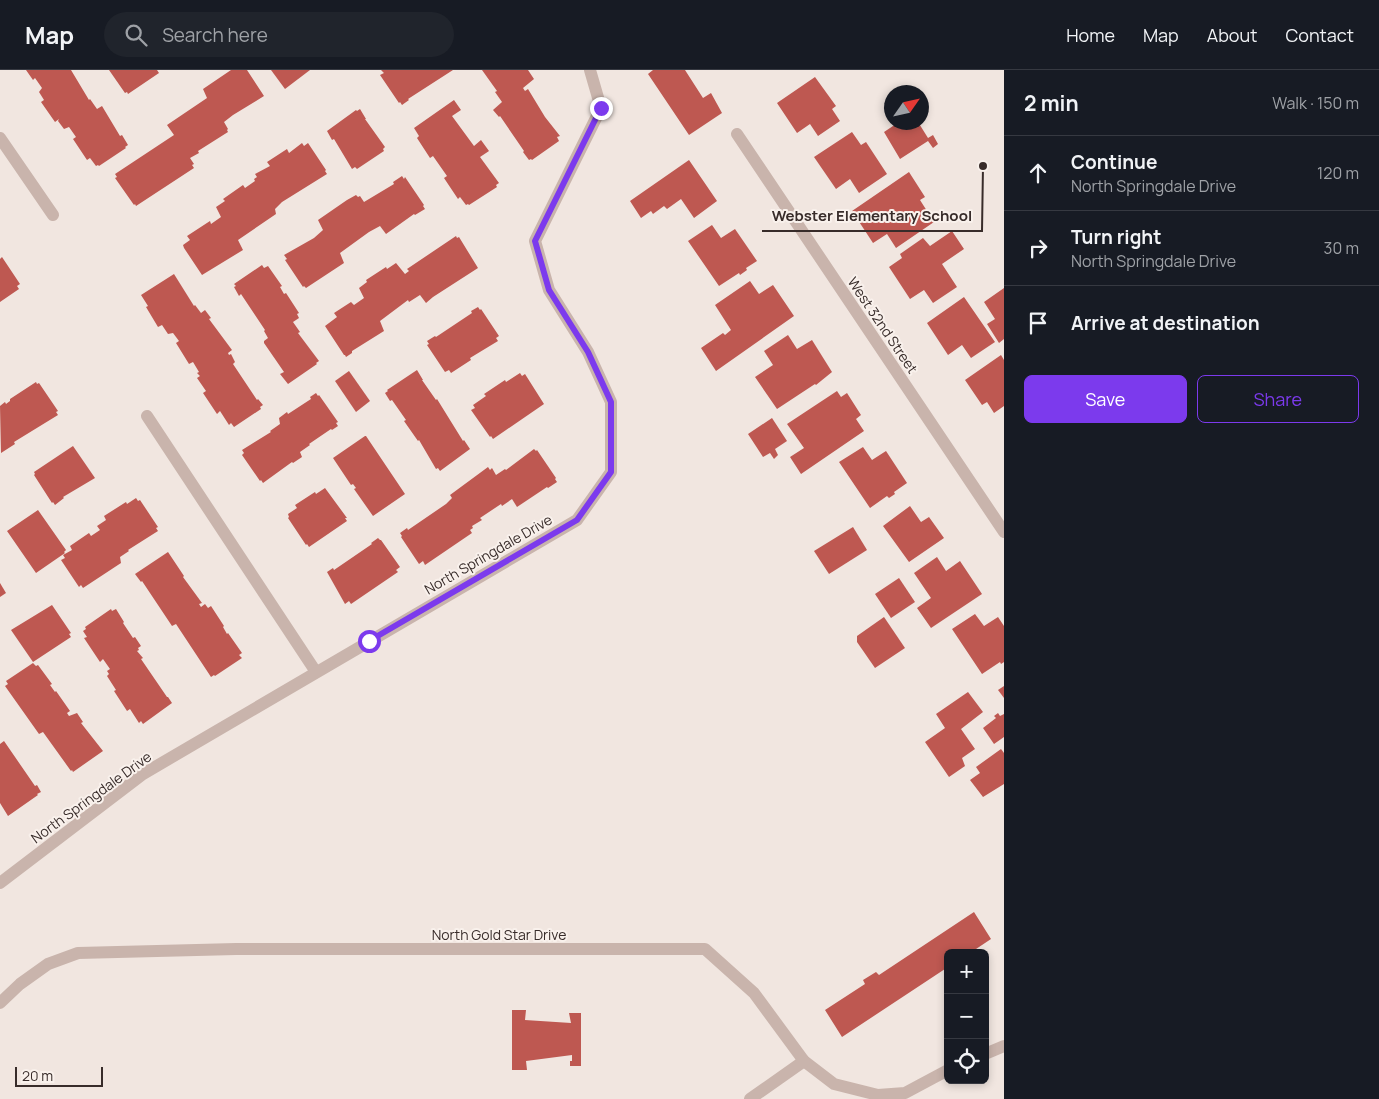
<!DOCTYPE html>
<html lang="en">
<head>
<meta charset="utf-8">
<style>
  :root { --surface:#171b24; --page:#20242c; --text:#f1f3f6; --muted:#9ea1a6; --line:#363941; --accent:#7c3aed }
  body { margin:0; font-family:Manrope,sans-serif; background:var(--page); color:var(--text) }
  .controls { position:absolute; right:15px; bottom:15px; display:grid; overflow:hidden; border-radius:8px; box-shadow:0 2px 8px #0003 }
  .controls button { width:45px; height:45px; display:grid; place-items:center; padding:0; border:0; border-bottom:1px solid var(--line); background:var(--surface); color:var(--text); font:25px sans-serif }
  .compass { position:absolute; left:884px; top:15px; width:45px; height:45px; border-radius:50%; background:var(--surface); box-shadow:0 2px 8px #0003; rotate:56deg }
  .scale { position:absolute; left:15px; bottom:12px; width:88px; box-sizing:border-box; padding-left:5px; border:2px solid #382c2a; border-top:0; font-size:14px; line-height:18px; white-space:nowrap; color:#382c2a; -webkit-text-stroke:4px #f9f1ec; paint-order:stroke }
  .stop { position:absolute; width:15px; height:15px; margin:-11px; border:4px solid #7c3aed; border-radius:50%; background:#fff }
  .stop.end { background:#7c3aed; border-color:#fff; box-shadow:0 1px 5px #0008 }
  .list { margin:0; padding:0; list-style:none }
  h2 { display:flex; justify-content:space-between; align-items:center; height:65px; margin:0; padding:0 20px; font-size:21px }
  h2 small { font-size:16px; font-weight:400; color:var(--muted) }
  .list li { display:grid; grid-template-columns:32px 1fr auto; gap:15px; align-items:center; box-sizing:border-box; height:75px; padding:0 20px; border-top:1px solid var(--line) }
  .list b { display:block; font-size:19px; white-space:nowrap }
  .list p { margin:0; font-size:16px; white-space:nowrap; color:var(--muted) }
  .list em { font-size:16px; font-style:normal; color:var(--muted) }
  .actions { display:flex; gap:10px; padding:15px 20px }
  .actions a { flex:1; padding:11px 0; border:1px solid var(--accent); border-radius:8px; text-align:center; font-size:18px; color:var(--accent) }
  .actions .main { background:var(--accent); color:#fff }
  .icon { flex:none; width:28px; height:28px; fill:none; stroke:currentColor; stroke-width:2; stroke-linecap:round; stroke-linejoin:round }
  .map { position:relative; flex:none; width:1004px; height:1029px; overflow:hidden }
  header { display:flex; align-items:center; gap:30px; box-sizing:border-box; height:70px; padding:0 25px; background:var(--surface); border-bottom:1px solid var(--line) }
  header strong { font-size:24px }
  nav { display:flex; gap:28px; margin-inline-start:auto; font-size:18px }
  .search { width:350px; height:45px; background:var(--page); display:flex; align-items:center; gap:12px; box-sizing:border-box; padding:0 18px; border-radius:28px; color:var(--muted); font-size:19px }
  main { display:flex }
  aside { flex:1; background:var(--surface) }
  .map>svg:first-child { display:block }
</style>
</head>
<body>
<header>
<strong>Map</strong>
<div class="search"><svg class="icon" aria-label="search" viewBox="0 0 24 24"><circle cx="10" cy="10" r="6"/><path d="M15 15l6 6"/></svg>Search here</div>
<nav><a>Home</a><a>Map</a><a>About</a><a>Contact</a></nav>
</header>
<main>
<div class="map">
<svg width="1004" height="1029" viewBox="0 0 1004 1029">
  <rect width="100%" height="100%" fill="#f1e6e0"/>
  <g fill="#be5851">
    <path d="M26 0H71L89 30 90 29 97 39 102 36 120 66 122 65 128 75 125 77 126 78 99 96 98 95 96 96 90 88 87 90 73 69 76 67 69 57 64 59 58 51 59 49 55 52 41 32 44 30 39 22 42 18 35 8 33 10Z"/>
    <path d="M109 0H157L159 3 128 24 127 22 125 23Z"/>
    <path d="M231 0H247L264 26 233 45 224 52 228 59 227 60 228 62 198 81 199 83 190 88 194 94 192 95 194 98 136 136 135 134 134 135 115 108 117 107 115 104 174 65 167 55 207 28 203 19Z"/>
    <path d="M271 0H310L285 19Z"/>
    <path d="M381 0H453L408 29 409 30 402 35 400 32 399 33 380 5 384 3Z"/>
    <path d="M482 0H528L534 9 523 18 525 21 528 19 545 47 560 66 557 67 559 71 532 90 531 89 529 90 523 82 524 81 500 46 499 47 493 40 502 32 495 22 497 21Z"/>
    <path d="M653 0H685L703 28 711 23 722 43 689 65 648 4Z"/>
    <path d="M815 7 836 36 832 39 840 51 818 66 810 54 797 63 777 33Z"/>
    <path d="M454 30 461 40 452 46 474 76 481 70 489 81 480 87 499 113 496 115 497 117 469 135 468 134 466 135 460 127 458 129 444 108 447 106 433 86 430 88 417 68 419 66 414 58Z"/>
    <path d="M360 39 366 49H365L385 77 383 79 384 81 357 99 355 97 352 99 334 69 332 70 327 61 356 40 357 41Z"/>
    <path d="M899 52H918L928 68 933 65 938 74 933 78 928 71 900 89 884 62Z"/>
    <path d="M852 62 861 75 866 72 887 104 859 123 850 109 836 119 814 87Z"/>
    <path d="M302 73 304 76 308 73 326 100 325 101 327 104 282 132 275 139 276 144 238 170 243 180 202 205 184 178 183 175 190 170 187 166 210 151 211 154 221 147 216 137 225 131 223 129 243 115 245 118 255 111 254 109 257 107 255 104 270 96 267 92 287 79 289 83Z"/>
    <path d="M689 90 717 131 694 148 681 129 667 139 664 136 653 144 651 141 641 148 630 131Z"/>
    <path d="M909 102 925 127 920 130 934 152 896 178 887 164 873 173 852 141Z"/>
    <path d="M402 106 404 109 405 107 424 135 423 136 425 139 415 145 414 144 386 164 380 156 369 162 340 183 344 193 306 218 304 216 303 217 285 190 287 189 284 185 314 168 323 160 318 150 347 130 356 125 358 127 360 126 364 132 394 114 393 112Z"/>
    <path d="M712 155 721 168 735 159 757 191 746 198 747 200 740 205 739 203 719 216 688 171Z"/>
    <path d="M952 161 964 179 942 194 957 217 933 233 924 220 910 229 889 197 902 188 900 184 923 168 930 176Z"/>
    <path d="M456 166 457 168 459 167 478 198 433 227 426 233 420 225 409 232 408 230 380 251 384 261 352 281V283L346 287 345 285H344L325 256 337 247 334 243 351 232 354 235 364 228 359 218 367 212 366 210 386 197 387 199 396 193 405 204 409 201 407 199Z"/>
    <path d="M2 187 20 214 17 216 19 219 0 232V189Z"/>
    <path d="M262 195 264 198 268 196 282 216 280 217 284 224 286 223 299 243 297 244 299 248 293 252 300 262 298 263 319 291 316 293 317 294 288 314 280 304 284 302 264 273V271L268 268 264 261 265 260 241 224 239 226 234 217 236 216 234 214Z"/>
    <path d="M174 204 194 236 195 235 201 243 205 240 211 248 209 249 232 280 228 283 229 285 231 284 235 292 233 294 257 330 258 329 263 335 260 337 261 339 234 357 231 353 229 355 220 341 217 344 203 323 206 321 197 308 200 306 197 303 199 302 193 292 189 294 176 273 179 271 173 263 168 264 162 255 158 257 146 237 148 236 141 225Z"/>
    <path d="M750 211 759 224 773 215 794 246 716 301 701 278 723 263 725 265 731 260 715 235Z"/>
    <path d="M1004 218V269L999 273 987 254 995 249 984 232Z"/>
    <path d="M964 227 995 272 971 288 962 275 948 285 927 253Z"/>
    <path d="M478 237 480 240 481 239 499 266 496 268 498 271 470 288 471 290 451 303 449 300 445 302 427 275 429 274 427 271 435 266 436 267 472 243 471 241Z"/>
    <path d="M788 265 797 279 812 270 832 302 816 315 815 314 777 339 755 307 773 295 764 281Z"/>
    <path d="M1001 285 1004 290V336L994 343 987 332 982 335 965 310Z"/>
    <path d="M417 300 423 310H422L436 330 437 329 463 371 464 370 470 379 440 401 438 398 436 399 419 370 418 371 404 351 406 350 392 330 390 331 385 323 388 321 387 320Z"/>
    <path d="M349 301 370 331 356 342 335 311Z"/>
    <path d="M520 303 522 306 525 304 544 334 493 369 491 366 490 367 471 340 475 338 473 335 486 326 484 324 505 310 506 312Z"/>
    <path d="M36 312 37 314 39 313 58 341 56 342 58 345 14 372 15 374 1 383 0 336 5 332 6 334 10 331V329Z"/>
    <path d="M837 321 841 327 847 323 861 345 856 349 864 361 801 404 790 387 804 378 787 354Z"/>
    <path d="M316 323 318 326 319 325 338 352 336 353 338 356 332 360 331 359 309 374 310 375 300 382 302 387 293 393 292 392 263 413 261 410 260 411 242 385 244 383 242 380 271 362 270 361 280 354 279 348 287 342 288 344 311 329 310 327Z"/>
    <path d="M772 348 787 371 775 379 778 385 774 389 770 383 763 387 748 364Z"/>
    <path d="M365 366H366L405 424 373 446 354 419 356 418 353 414 351 415 333 388Z"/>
    <path d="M73 376 95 408 63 427 64 428 55 435 53 432 52 433 34 405 35 404 34 402Z"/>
    <path d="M863 377 872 390 886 381 907 413 894 422 895 424 889 428 887 426 870 438 839 392Z"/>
    <path d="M534 379 536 381 537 380 556 408 555 409 557 412 548 418 547 417 517 437 512 429 502 436 501 434 480 448 482 450 472 456 473 458 470 460 472 463 425 495 423 491 419 494 401 467 402 466 400 463 407 458 408 460 446 434 452 428 450 425 488 397 490 400 492 398 496 405 505 399 506 400Z"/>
    <path d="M325 418 347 448H345L347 451 309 477 307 474 306 475 288 448 289 447 288 444 297 438 295 435 315 422 316 424Z"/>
    <path d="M136 428 138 431 140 430 158 457 156 458 158 461 128 480 129 481 120 487 121 493 83 518 81 515 79 517 61 490 65 488 63 485 72 480 70 476 89 463 91 466 100 460 97 456 106 450 104 446 126 432 127 434Z"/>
    <path d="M910 436 921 452 929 447 944 468 909 492 883 456Z"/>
    <path d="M38 440 66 480 64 482 65 483 36 503 7 461Z"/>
    <path d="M853 457 867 480 829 504 814 481Z"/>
    <path d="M378 468 380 470H381L400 497 396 500 398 502 351 534 349 531 345 534 327 502 333 498 334 500 372 474 371 473Z"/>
    <path d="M168 482 184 506 183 507 202 533 199 534 201 537 205 534 208 538 211 536 224 556 223 557 227 564 228 563 242 583 239 585 242 588 215 606 214 605 211 607 176 554 172 556 142 511 141 512 135 504Z"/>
    <path d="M937 487 946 501 960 491 982 524 931 558 917 538 931 528 914 503Z"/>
    <path d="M899 508 915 532 891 548 875 524Z"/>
    <path d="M0 513 6 523 0 527Z"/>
    <path d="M52 535 71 563 69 564 71 567 33 592 11 560Z"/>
    <path d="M111 539 112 541 116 539 124 552 123 553 133 568 135 567 141 576 138 578 139 580 137 581 143 588 141 589 167 627H168L172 633 143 654 141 651 139 653 130 639 127 641 114 621 116 620 107 606 109 604 107 601 110 599 103 589 100 592 84 568 87 567 83 561 86 559 85 557Z"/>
    <path d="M975 544 984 556 998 547 1004 556V592L1001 594 1000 592 982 604 952 559Z"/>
    <path d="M884 547 905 578 875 598 857 572V566Z"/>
    <path d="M33 593 36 596 38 595 52 614 50 615 55 622 56 621 70 641 67 643 69 646 77 643 83 652 81 653 103 681 73 702 72 700 71 701 43 662 39 664 5 616 8 614 6 611Z"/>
    <path d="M1004 616V628L998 620Z"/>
    <path d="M968 622 983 642 961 659 975 679 962 688 965 696 949 707 925 672 945 658 936 644Z"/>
    <path d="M998 643 1000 646 1004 644V667L994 674 983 658 996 648 994 646Z"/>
    <path d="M4 671 35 716 37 715 41 722 37 724 38 725 8 746 0 733V674Z"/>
    <path d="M1001 679 1004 683V714L983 727 970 710 980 703 976 697Z"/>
    <path d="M974 842 991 869 970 883H948V897L842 967 825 940 865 914 863 910 876 902 879 905Z"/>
    <path d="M512 940H526L525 950 571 953 569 943H581V996H570V991H572V985L526 991 527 1000H512Z"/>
  </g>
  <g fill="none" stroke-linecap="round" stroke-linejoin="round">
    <g stroke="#c9b4ac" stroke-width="12">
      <path d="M737 64 1004 462"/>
      <path d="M0 68 53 145"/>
      <path d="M147 346 316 602"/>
      <path d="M0 813 143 704 577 450 611 402V332L588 282 549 220 535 171 601 38 590 0"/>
      <path d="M0 933 20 914 48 894 78 883 236 879H705L754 923 804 991 834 1014 878 1025 905 1023 948 1000"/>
      <path d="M985 984 1004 976"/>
      <path d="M750 1029 804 991"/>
    </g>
  </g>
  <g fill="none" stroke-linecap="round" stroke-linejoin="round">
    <path stroke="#7c3aed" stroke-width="6" d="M369 571 577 450 611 402V332L588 282 549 220 535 171 601 38"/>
  </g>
  <g text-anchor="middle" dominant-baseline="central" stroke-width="4" stroke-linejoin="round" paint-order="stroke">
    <g font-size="14" fill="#382c2a" stroke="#f9f1ec">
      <text transform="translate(883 255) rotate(56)">West 32nd Street</text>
      <text transform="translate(488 484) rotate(-30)">North Springdale Drive</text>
      <text transform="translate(91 727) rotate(-36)">North Springdale Drive</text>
      <text x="499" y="864">North Gold Star Drive</text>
    </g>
  </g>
  <path fill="none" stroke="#382c2a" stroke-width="2" d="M983 96L982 161H762"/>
  <circle fill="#382c2a" stroke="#f9f1ec" stroke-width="2" cx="983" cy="96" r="5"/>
  <g font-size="15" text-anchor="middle" font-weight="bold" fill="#382c2a" stroke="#f9f1ec" stroke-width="4" stroke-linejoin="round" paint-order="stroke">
    <text x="872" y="151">Webster Elementary School</text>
  </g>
</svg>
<div class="controls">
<button>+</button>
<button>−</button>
<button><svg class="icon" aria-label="locate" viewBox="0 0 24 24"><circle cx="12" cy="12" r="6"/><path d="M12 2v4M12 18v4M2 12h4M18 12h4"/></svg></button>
</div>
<svg class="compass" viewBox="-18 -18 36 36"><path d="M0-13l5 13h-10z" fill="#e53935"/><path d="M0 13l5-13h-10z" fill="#9ea1a6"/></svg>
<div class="scale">20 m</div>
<div class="stop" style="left:369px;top:571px"></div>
<div class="stop end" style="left:601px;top:38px"></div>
</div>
<aside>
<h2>2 min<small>Walk · 150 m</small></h2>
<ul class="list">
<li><svg class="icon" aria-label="ahead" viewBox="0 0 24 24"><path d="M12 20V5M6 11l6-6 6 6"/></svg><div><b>Continue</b><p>North Springdale Drive</p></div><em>120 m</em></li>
<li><svg class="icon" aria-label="right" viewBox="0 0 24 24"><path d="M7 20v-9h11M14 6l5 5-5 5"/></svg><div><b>Turn right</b><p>North Springdale Drive</p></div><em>30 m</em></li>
<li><svg class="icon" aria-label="arrive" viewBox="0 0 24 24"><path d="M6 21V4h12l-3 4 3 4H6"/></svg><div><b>Arrive at destination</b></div></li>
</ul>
<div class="actions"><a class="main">Save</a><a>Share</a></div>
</aside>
</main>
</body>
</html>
